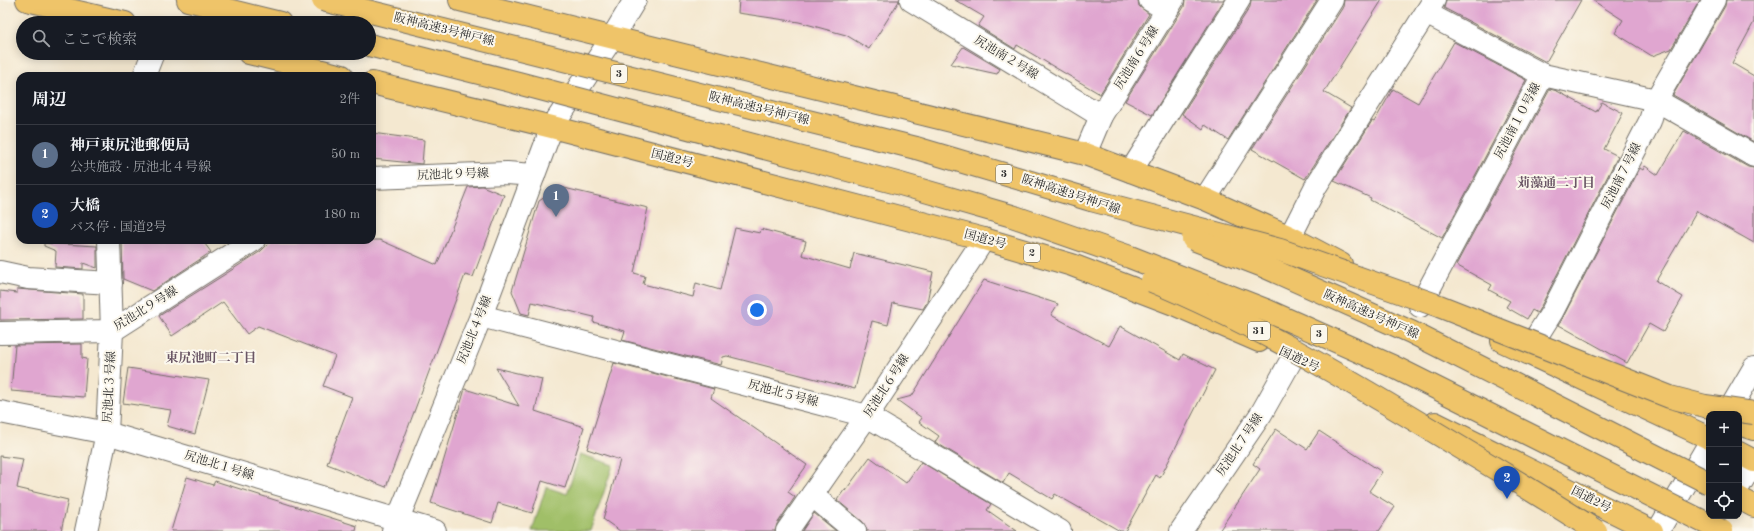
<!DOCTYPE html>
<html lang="ja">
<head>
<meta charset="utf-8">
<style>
  :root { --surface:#171b24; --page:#242831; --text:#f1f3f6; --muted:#9ea1a6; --line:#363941; --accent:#8c9099 }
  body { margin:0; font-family:"Old Standard TT","Noto Serif JP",serif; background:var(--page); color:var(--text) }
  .controls { position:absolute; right:12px; bottom:12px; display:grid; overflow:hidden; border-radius:8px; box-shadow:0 2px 10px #0003 }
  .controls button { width:36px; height:36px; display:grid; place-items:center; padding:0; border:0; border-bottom:1px solid var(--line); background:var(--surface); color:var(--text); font:20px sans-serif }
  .you { position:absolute; left:757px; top:310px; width:14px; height:14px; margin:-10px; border:3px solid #fff; border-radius:50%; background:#1a73e8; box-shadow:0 0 0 6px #1a73e833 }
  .badge { display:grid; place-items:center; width:26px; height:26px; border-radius:50%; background:var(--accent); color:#fff; font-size:13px; font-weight:700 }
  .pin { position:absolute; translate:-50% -33px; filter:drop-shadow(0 1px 2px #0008) }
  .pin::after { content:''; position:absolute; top:21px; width:14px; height:12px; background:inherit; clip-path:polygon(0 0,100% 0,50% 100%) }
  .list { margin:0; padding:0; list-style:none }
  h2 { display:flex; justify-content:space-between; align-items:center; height:52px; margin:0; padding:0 16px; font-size:17px }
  h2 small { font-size:13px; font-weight:400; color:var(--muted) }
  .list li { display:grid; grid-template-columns:26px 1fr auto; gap:12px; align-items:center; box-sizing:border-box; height:60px; padding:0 16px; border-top:1px solid var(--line) }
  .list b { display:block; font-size:15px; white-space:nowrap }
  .list p { margin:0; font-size:13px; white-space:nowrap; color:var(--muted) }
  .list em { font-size:13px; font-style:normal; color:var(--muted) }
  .icon { flex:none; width:22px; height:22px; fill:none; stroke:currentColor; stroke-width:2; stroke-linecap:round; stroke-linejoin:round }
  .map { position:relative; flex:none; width:1754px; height:531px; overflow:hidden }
  .search { position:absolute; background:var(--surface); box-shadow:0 2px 10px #0003; left:16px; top:16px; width:360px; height:44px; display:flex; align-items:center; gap:10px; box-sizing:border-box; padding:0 14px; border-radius:22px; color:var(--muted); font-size:15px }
  .panel { position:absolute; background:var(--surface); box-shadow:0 2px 10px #0003; left:16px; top:72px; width:360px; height:172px; border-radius:12px }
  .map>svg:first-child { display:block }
</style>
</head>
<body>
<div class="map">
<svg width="1754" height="531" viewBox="0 0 1754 531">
  <rect width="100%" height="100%" fill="#fbf7ec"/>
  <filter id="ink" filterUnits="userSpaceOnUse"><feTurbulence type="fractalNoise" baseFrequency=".025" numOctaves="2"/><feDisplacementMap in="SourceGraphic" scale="8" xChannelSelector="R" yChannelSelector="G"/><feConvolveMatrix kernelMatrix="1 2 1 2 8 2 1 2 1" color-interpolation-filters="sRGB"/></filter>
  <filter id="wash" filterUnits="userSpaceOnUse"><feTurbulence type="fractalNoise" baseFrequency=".012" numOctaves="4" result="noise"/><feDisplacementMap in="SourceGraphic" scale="16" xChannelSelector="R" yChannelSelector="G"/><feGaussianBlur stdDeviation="0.9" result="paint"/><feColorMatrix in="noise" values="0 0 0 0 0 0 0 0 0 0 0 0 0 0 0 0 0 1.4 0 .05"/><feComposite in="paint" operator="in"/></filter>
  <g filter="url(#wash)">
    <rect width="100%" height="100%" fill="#f4e8d0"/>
    <path fill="#a0bf67" stroke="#667549" d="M580 454 613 465 591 531H532L546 487 567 494Z"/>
    <g id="blocks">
      <g fill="#e0a6d0">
        <path d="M739 0H899V1L869 49 846 35 799 22 738 13Z"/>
        <path d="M955 0H1138L1139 6 1149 14 1100 94 1017 45 1015 49 978 26 984 17Z"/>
        <path d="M1185 0H1224L1152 115 1125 101 1184 7Z"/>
        <path d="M1251 0H1317L1228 140 1205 125 1203 129 1182 114 1250 7Z"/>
        <path d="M1344 0H1382L1324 92 1351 108 1305 179 1252 149 1343 7Z"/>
        <path d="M1446 0H1581L1546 62 1444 8Z"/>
        <path d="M1592 0H1700L1671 49 1652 56 1615 33 1623 20Z"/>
        <path d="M1726 0H1754V22L1732 63 1754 76V142L1673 95 1725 6Z"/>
        <path d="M1454 42 1526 80 1442 238 1370 200 1371 198 1334 181 1372 121 1374 122 1393 89 1418 103Z"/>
        <path d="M963 47 1000 69 997 74 951 64Z"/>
        <path d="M1550 89 1557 91 1596 112 1602 102 1623 113 1604 149 1618 156 1541 306 1537 313 1532 310 1527 319 1506 307 1510 301 1489 290 1492 285 1456 265Z"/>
        <path d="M1684 131 1748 167 1754 168V243L1697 211 1656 281 1683 297 1663 332 1649 324 1627 363 1559 325 1640 168 1643 170 1645 166 1658 175Z"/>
        <path d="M372 133 424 140 422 164 372 159Z"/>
        <path d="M482 186 504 195 473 277 465 275 386 487 327 464 352 397 323 386 335 356 258 326 247 334 223 302 172 336 159 316 227 273 261 251 272 240H380L437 265 468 187Z"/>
        <path d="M560 187 648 208 634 273 645 276 643 284 693 297 696 283 720 290 735 228 760 233 761 229 806 241 802 255 850 269 854 253 933 272 927 302 923 309 893 303 888 325 872 321 855 389 727 356 723 357 721 365 622 340 625 331 593 322 594 317 532 302 529 315 521 313 512 291 539 201Z"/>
        <path d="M122 240H202L211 252 152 291 123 279Z"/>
        <path d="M44 243 97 246V268L83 263V269L55 267 56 251 44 246Z"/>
        <path d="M984 280 1058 304 1051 315 1109 346 1120 326 1180 360 1183 354 1215 370 1160 478 1156 475 1125 531H1120L1055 494 1052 499 1009 473 1003 483 935 442 939 436 919 422 922 418 897 400 912 396Z"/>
        <path d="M17 289 83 294V319L0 320V291L17 293Z"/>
        <path d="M82 344V358L87 359 84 397 11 391 15 345Z"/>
        <path d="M614 363 714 389 711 398 807 465 788 492 795 497 777 524 775 531H620L603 519 620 460 587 449Z"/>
        <path d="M128 368 209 380 195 434 167 426 171 410 123 403Z"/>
        <path d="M496 368 542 379 535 411 584 427 565 488 542 481 532 513 498 503 492 523 431 503 465 389 519 406Z"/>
        <path d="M1276 429 1307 449 1319 431 1382 472 1369 491 1395 507 1379 531H1219L1260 469 1253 464Z"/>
        <path d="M0 456 23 459 17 488 68 500 61 531H0Z"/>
        <path d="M870 457 906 483 921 462 991 504 987 510 1017 531H867L863 522 837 500 845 489V491Z"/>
        <path d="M187 477 213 485 215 481 357 526 356 531H171Z"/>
        <path d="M814 513 836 531H802Z"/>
      </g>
    </g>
  </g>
  <g filter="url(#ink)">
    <use href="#blocks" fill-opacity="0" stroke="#716d65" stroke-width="1"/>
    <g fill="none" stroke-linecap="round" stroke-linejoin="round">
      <defs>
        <g id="minor">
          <path d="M911 0 1101 116"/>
          <path d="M1150 0 1167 10"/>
          <path d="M1426 13 1543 75"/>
          <path d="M144 76 153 53"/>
          <path d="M1085 154 1101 116 1173 0"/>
          <path d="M1131 171 1239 0"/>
          <path d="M372 178 507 173 534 175"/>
          <path d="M1205 199 1332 0"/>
          <path d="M1290 237 1316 186 1434 0"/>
          <path d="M0 272 28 278 111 283"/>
          <path d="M1420 306 1543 75 1656 100 1754 156"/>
          <path d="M481 316 867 416 1060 531"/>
          <path d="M0 333 112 331 254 240"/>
          <path d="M1527 352 1552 312 1650 121 1656 100 1714 0"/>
          <path d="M0 412 107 433 435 531"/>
          <path d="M1727 414 1754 368"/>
          <path d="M1739 486 1754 461"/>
          <path d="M812 495 855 531"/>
          <path d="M86 531 107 433 112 331 109 240"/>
          <path d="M393 531 481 316 552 127 612 38 635 0"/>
          <path d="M787 531 867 416 984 239"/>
          <path d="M1181 531 1261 414 1293 357"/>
          <path d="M1658 531 1709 444"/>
        </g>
        <g id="highway">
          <path d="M27 0 125 23"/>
          <path d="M188 0 280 23"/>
          <path d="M460 0 1085 154 1205 199 1290 237 1341 264"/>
          <path d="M249 53 342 76"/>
          <path d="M372 83 552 127 984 239 1072 265 1171 303 1259 341"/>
          <path d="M916 148 1091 200"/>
          <path d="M1502 341 1709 438"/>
          <path d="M1435 423 1652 531"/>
          <path d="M1739 424 1754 429"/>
          <path d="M1739 453 1754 461"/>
          <path d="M1739 498 1754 506"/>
        </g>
      </defs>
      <use href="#minor" stroke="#716d65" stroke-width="24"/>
      <use href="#highway" stroke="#716d65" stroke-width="24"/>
      <use href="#minor" stroke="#fff" stroke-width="22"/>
      <use href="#highway" stroke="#efc469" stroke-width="22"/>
      <defs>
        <g id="highway-bridge">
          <path d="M323 0 916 148"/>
          <path d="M369 45 518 83 897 183 1012 216 1130 257 1268 311 1392 366 1722 531"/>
          <path d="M1091 200 1280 250 1439 306 1670 397 1705 406 1754 413"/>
          <path d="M1193 239 1263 266 1411 332 1709 483"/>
          <path d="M1152 281C1249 321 1338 374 1428 428 1484 462 1541 495 1596 531"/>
        </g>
      </defs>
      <use href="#highway-bridge" stroke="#716d65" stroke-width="24" stroke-linecap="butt"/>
      <use href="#highway-bridge" stroke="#efc469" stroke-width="22"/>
    </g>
  </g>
  <g text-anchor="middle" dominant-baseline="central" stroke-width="4" stroke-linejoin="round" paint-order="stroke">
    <g fill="#fbf7ec" stroke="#696865" stroke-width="1">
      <rect x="611" y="65" width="16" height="18" rx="3"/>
      <rect x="996" y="165" width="16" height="18" rx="3"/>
      <rect x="1024" y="244" width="16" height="18" rx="3"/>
      <rect x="1248" y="322" width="22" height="18" rx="3"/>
      <rect x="1311" y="325" width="16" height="18" rx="3"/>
    </g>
    <g font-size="11" font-weight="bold" fill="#2b2b2b">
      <text x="619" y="74">3</text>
      <text x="1004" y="174">3</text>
      <text x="1032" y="253">2</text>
      <text x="1259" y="331">31</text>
      <text x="1319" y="334">3</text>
    </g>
    <g font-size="12" fill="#2b2b2b" stroke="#fbf7ec">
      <text transform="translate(444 30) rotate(14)">阪神高速3号神戸線</text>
      <text transform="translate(1006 58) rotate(31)">尻池南２号線</text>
      <text transform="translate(1137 58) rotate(-58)">尻池南６号線</text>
      <text transform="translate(759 109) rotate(14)">阪神高速3号神戸線</text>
      <text transform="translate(1518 121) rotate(-62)">尻池南１０号線</text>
      <text transform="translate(672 159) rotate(14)">国道2号</text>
      <text transform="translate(453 175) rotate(-2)">尻池北９号線</text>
      <text transform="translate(1622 176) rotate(-63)">尻池南７号線</text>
      <text transform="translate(1071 195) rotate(18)">阪神高速3号神戸線</text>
      <text transform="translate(985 240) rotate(15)">国道2号</text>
      <text transform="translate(146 309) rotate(-32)">尻池北９号線</text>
      <text transform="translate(1371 315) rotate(24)">阪神高速3号神戸線</text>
      <text transform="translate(475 330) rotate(-68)">尻池北４号線</text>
      <text transform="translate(1299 360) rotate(25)">国道2号</text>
      <text transform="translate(887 386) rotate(-57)">尻池北６号線</text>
      <text transform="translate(110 387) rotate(-87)">尻池北３号線</text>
      <text transform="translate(783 394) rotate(15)">尻池北５号線</text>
      <text transform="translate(1240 445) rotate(-56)">尻池北７号線</text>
      <text transform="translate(219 466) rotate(17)">尻池北１号線</text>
      <text transform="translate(1591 500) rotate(27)">国道2号</text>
    </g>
    <g font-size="13" font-weight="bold" fill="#6a5665" stroke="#fbf7ec">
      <text x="1556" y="183">苅藻通二丁目</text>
      <text x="211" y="358">東尻池町二丁目</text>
    </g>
  </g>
</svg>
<div class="controls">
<button>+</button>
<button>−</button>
<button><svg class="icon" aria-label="locate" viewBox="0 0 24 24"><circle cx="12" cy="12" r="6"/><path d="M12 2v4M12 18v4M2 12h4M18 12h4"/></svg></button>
</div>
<div class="you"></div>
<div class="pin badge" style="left:556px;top:217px;background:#5c6f8a">1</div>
<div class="pin badge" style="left:1507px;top:499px;background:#1a4fb4">2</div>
<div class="search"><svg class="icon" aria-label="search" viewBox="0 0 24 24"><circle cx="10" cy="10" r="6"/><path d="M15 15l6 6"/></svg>ここで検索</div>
<section class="panel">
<h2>周辺<small>2件</small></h2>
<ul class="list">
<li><span class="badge" style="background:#5c6f8a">1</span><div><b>神戸東尻池郵便局</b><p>公共施設 · 尻池北４号線</p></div><em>50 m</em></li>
<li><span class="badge" style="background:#1a4fb4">2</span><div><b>大橋</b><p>バス停 · 国道2号</p></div><em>180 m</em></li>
</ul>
</section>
</div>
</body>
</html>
